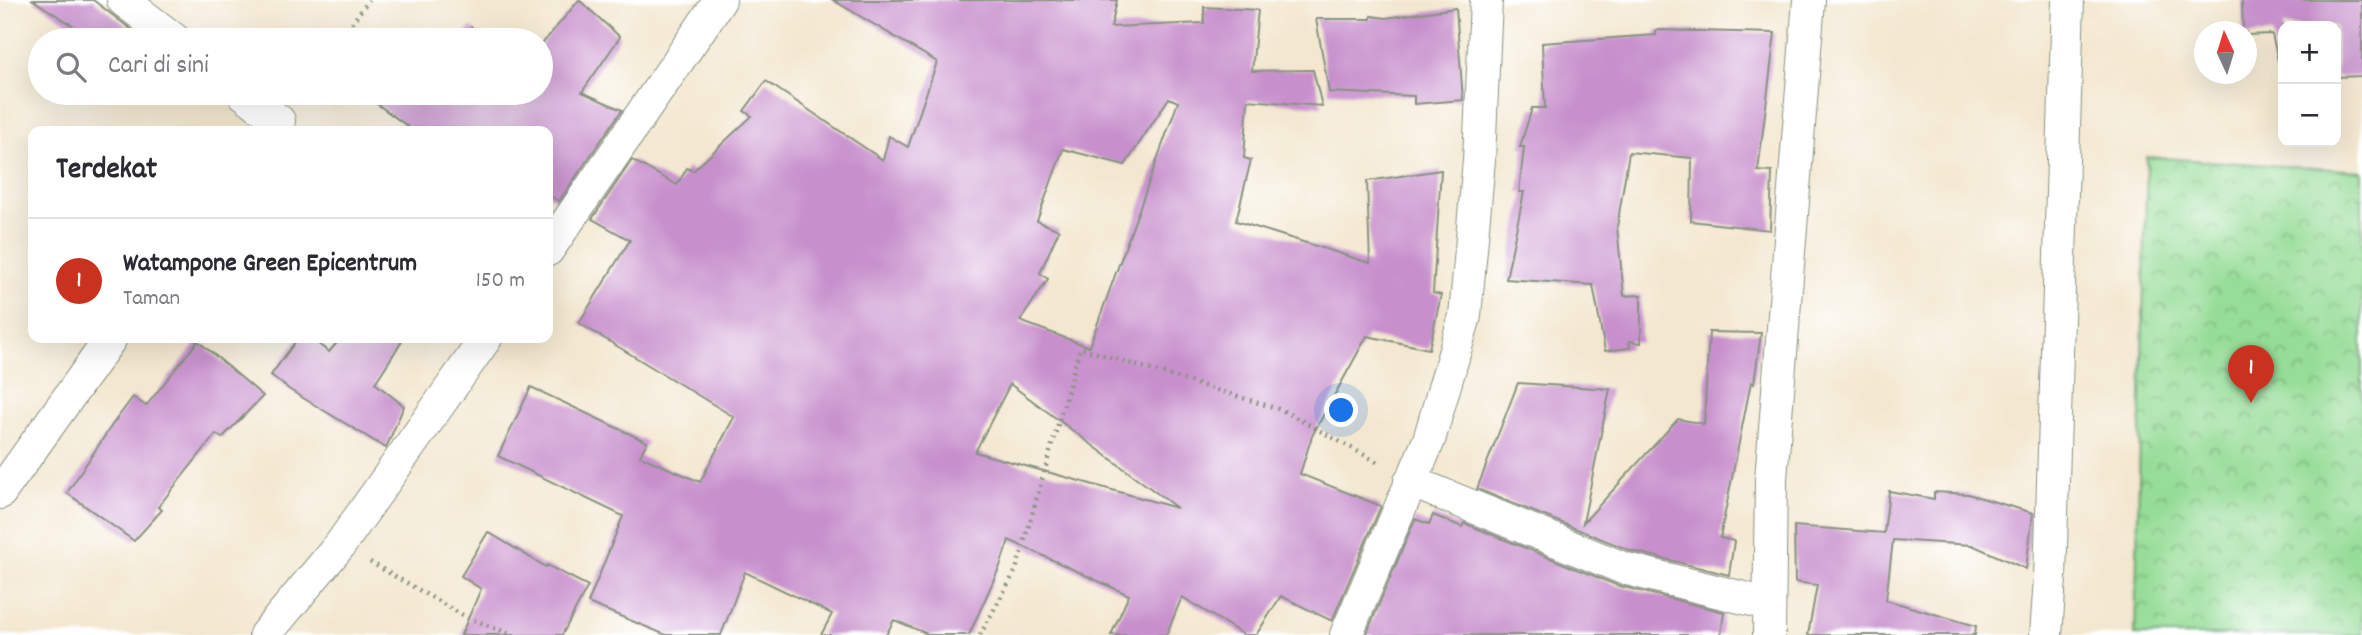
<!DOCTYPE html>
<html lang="id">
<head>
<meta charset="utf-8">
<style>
  :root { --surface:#fff; --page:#f2f2f3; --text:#2b2b33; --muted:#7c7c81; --line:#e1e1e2; --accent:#c8321e }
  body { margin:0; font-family:Dekko,sans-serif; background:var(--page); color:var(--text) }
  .controls { position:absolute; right:21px; top:21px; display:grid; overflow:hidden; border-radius:14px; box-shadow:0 7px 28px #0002 }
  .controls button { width:63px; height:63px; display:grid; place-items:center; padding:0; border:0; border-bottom:2px solid var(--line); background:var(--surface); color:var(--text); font:35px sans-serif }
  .compass { position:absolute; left:2194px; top:21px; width:63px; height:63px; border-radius:50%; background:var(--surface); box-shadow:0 7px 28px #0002; rotate:356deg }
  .you { position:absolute; left:1342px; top:411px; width:24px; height:24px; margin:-18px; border:5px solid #fff; border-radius:50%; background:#1a73e8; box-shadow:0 0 0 10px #1a73e833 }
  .badge { display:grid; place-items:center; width:46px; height:46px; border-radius:50%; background:var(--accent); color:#fff; font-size:23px; font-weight:700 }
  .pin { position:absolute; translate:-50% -58px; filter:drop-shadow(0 2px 4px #0008) }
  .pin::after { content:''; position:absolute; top:37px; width:24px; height:21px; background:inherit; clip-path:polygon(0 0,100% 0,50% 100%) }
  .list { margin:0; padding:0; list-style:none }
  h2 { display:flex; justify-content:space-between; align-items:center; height:91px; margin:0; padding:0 28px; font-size:30px }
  h2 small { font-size:23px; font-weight:400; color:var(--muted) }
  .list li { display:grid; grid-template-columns:46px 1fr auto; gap:21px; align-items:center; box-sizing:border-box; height:126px; padding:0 28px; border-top:2px solid var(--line) }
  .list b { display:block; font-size:26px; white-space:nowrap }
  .list p { margin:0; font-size:23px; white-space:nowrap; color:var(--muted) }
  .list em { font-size:23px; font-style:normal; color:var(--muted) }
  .icon { flex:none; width:38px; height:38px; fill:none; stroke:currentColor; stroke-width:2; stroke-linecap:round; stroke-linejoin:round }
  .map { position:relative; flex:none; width:2362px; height:635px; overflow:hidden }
  .search { position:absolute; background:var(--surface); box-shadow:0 7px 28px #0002; left:28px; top:28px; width:525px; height:77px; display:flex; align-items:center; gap:18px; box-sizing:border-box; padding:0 24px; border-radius:38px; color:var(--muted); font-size:26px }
  .panel { position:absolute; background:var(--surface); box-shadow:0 7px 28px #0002; left:28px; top:126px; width:525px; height:217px; border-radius:14px }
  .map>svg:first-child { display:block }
</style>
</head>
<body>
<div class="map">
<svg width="2362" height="635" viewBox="0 0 2362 635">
  <defs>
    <pattern id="park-crowns" width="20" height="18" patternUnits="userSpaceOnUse" patternTransform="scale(1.75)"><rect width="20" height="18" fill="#96dd97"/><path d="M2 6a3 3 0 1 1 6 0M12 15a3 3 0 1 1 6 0" fill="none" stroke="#7ab47c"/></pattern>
  </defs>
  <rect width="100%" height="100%" fill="#fff"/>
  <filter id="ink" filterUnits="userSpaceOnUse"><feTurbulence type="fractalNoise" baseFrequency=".0143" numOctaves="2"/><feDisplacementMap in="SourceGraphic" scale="14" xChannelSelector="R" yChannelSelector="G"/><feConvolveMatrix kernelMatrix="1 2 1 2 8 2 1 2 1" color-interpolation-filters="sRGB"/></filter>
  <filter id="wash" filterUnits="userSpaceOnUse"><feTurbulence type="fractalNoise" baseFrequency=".00686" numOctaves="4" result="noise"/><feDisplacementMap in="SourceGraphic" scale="28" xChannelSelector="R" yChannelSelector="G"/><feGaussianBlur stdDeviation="1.57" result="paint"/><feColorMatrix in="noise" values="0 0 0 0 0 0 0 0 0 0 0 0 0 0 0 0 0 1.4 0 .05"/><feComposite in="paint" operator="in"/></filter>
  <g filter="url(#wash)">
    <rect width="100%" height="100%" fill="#f3e7cf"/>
    <path fill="url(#park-crowns)" stroke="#5a8d66" stroke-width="2" d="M2147 157 2362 171V635H2135Z"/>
    <g id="blocks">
      <g fill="#c790cc" fill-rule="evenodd">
        <path d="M33 0H93L145 40H95Z"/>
        <path d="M579 0 620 37 582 92 622 110 559 201 548 195V131H414L362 93H541V45Z"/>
        <path d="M833 0H1117L1111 27 1204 23V7L1258 10 1252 71 1313 70 1322 106 1248 100 1244 158 1251 160 1236 221 1370 263 1367 181 1441 170 1433 293 1441 295 1429 349 1367 336 1312 436 1300 474 1381 506 1332 621 1281 596 1256 635H1244L1182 597 1166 635H1111L1129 595 1009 540 1000 566 969 635H930L894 620 886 635H821L832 614 745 572 721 635H666L588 603 623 516 498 456 531 387 647 442 640 456 700 482 734 417 579 323 630 240 592 219 632 160 677 185 687 168 693 171 752 116 744 111 766 81 883 160 889 136 908 147 937 62ZM1169 98 1178 102 1089 347 1020 321 1048 279 1040 273 1059 230 1037 221 1063 149 1125 165ZM1010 384 1177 508 975 452Z"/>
        <path d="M2242 0H2362V76L2336 77V26H2283L2282 79 2272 34 2246 35V32H2243Z"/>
        <path d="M1456 8 1463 100 1414 104V96L1329 92 1316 19H1371V16L1386 18Z"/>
        <path d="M471 27 485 40H457Z"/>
        <path d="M1656 30 1775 33 1758 171 1772 172 1770 230 1691 221 1692 158 1629 152 1617 227 1624 296 1641 295V343L1629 341 1630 348 1605 351 1593 285 1506 279 1524 192H1519L1524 147H1520L1532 108H1545L1542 43 1656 35Z"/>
        <path d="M1709 332 1761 333 1754 384 1751 382 1720 538 1734 541 1729 575 1629 550 1477 489 1518 383 1610 389 1583 523 1678 419 1704 424Z"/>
        <path d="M298 338H310L329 352 341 338H404L375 383 404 406 386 448 290 390 271 375Z"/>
        <path d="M198 341 263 396 222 438 216 434 158 507 162 510 134 541 67 493 112 425 133 397 146 406Z"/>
        <path d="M1889 491 1934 499V492L1968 494 2033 513 2026 569 1972 545 1893 540 1886 600 1976 626 1975 635H1808L1817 585 1795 582 1794 526 1884 533Z"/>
        <path d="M1433 515 1462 527 1464 523 1616 585 1724 612 1721 635H1366L1415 519 1429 524Z"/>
        <path d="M488 532 546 567 547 565 588 586 562 635H461L481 589 461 576Z"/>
      </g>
    </g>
  </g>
  <g filter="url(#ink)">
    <use href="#blocks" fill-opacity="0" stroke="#899282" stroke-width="2"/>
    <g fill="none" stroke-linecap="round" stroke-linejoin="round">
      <defs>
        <g id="minor">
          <path d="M123 0 175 40"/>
          <path d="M243 93 279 121 271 131"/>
          <path d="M548 250 720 0"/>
          <path d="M1410 481 1623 568 1768 604"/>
          <path d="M0 493 111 338"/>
          <path d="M265 635 340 545 486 338"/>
          <path d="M1346 635 1429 440 1465 316 1479 160 1486 0"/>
          <path d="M1769 635 1771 479 1809 0"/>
          <path d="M2046 635 2050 578 2068 0"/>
        </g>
      </defs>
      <use href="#minor" stroke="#899282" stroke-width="34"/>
      <g stroke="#899282" stroke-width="4.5" stroke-dasharray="2 5" stroke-linecap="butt">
        <path d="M339 40 369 0"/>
        <path d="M370 562 464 616 512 635"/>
        <path d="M980 635 1016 570 1080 348 1282 410 1379 463"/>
      </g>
      <use href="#minor" stroke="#fff" stroke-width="32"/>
    </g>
  </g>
</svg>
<div class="controls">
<button>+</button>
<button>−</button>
</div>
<svg class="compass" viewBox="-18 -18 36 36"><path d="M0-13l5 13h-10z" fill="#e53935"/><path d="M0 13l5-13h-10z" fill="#7c7c81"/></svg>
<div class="you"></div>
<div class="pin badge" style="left:2251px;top:403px">1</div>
<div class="search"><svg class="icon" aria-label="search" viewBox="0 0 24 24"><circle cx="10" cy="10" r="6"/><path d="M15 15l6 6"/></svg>Cari di sini</div>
<section class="panel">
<h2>Terdekat<small></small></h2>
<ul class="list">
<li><span class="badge">1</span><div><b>Watampone Green Epicentrum</b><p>Taman</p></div><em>150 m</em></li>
</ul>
</section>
</div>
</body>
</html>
